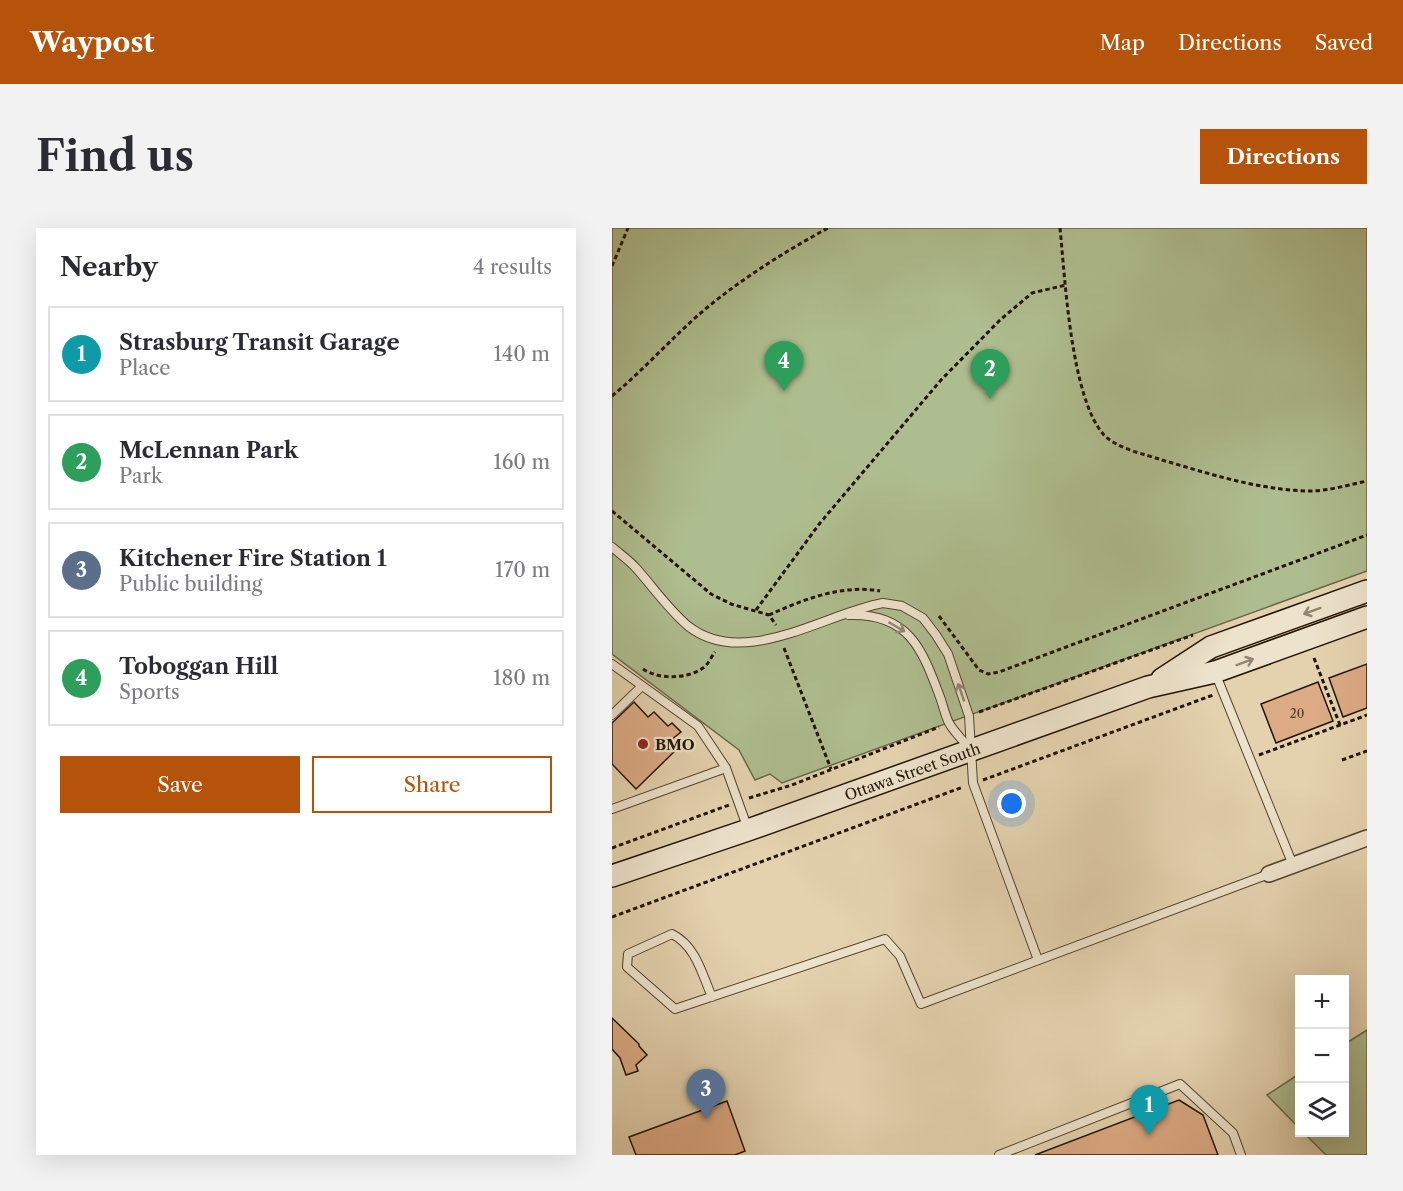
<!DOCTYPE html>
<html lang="en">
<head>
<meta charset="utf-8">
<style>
  :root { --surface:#fff; --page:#f2f2f3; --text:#2b2b33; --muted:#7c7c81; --line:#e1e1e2; --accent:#b45309 }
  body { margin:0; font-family:"Libre Caslon Text",serif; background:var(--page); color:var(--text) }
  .controls { position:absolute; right:18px; bottom:18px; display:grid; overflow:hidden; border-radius:0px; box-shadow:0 6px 24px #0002 }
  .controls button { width:54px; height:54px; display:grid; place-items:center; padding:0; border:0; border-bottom:2px solid var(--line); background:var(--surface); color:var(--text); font:30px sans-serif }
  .you { position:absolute; left:400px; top:576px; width:21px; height:21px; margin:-15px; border:4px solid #fff; border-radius:50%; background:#1a73e8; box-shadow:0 0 0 9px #1a73e833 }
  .badge { display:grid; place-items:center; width:39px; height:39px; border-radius:50%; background:var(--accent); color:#fff; font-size:20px; font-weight:700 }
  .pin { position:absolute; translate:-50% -50px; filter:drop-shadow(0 2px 3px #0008) }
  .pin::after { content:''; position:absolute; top:32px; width:21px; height:18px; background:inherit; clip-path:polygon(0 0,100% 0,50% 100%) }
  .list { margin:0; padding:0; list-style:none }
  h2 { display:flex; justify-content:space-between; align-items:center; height:78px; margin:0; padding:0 24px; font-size:26px }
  h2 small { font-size:20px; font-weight:400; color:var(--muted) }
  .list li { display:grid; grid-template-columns:39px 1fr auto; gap:18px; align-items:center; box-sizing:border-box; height:96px; margin:0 12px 12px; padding:0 12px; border:2px solid var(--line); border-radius:0px }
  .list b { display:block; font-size:22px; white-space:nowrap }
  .list p { margin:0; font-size:20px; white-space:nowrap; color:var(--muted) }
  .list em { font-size:20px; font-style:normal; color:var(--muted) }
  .actions { display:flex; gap:12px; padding:18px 24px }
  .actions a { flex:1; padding:14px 0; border:2px solid var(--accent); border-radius:0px; text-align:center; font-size:21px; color:var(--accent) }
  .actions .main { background:var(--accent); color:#fff }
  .icon { flex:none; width:33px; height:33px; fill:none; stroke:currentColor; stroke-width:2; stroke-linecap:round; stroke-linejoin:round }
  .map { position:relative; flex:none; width:755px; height:927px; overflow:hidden; border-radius:0px }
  header { display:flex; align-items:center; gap:36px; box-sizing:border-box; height:84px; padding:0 30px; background:var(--accent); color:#fff }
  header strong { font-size:28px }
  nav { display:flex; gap:33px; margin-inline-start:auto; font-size:21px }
  .intro { display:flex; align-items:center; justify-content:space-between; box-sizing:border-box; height:144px; padding:0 36px }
  h1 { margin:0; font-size:42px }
  .button { padding:15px 27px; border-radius:0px; background:var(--accent); color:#fff; font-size:21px; font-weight:700 }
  main { display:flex; gap:36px; padding:0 36px }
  aside { flex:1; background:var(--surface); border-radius:0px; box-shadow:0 6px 24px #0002 }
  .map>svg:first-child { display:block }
</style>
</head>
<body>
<header>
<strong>Waypost</strong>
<nav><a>Map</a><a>Directions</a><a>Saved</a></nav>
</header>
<div class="intro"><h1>Find us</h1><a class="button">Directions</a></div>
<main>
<aside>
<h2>Nearby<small>4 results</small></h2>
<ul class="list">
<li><span class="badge" style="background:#0f9aa8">1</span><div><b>Strasburg Transit Garage</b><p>Place</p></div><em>140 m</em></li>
<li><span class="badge" style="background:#2e9e5b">2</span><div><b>McLennan Park</b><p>Park</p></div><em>160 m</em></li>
<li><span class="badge" style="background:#5c6f8a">3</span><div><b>Kitchener Fire Station 1</b><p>Public building</p></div><em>170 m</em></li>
<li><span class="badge" style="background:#2e9e5b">4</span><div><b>Toboggan Hill</b><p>Sports</p></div><em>180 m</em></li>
</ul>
<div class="actions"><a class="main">Save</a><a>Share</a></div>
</aside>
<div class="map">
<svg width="755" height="927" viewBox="0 0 755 927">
  <rect width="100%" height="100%" fill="#e4d2af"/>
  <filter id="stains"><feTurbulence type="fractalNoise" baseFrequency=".00333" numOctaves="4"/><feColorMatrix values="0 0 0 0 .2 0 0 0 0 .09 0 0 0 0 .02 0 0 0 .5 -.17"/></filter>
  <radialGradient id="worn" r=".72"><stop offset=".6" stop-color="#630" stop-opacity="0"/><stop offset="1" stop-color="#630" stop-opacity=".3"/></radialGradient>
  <g fill="#aebd8f" stroke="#686849" stroke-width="1.5">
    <path d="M0 0H755V343L170 555 158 546 143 552 127 522 0 426Z"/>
    <path d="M755 802V927H714L692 905 732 904 733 816Z"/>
    <path d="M687 846V900L655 867Z"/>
  </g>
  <g fill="#dcab85" stroke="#221403" stroke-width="1.5">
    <path d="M755 436V480L731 489 717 450Z"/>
    <path d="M706 454 721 493 664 515 649 476Z"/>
    <path d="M22 474 36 489 42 484 56 498 60 495 69 504 59 512 66 520 24 561 0 536V495Z"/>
    <path d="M0 790 27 816V818L35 827 24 837 26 843 14 847 8 830 0 821Z"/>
    <path d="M567 872 591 887 606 927H423Z"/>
    <path d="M115 873 133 923 123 927H24L17 909Z"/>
  </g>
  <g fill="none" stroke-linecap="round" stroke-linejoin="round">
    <defs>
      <g id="lane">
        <path d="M0 319C8 326 17 332 24 340 41 359 56 381 76 398 132 442 211 386 271 375L290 378 311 390 324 407 336 426 357 488 361 555 426 732"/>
        <path d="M237 387C297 385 310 421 328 469 331 477 333 487 337 495 342 504 351 512 357 520"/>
        <path d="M0 436 86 498 114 540 136 601"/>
        <path d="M604 447 681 637"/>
        <path d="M0 487 30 458"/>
        <path d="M0 581 114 540"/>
        <path d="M100 769C90 746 84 718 60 706L16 726 15 739 63 781 273 711 288 728 309 776 657 646"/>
        <path d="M387 927 568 856 621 905 629 927"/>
      </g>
      <path id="street" d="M657 646 755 610"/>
      <g id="secondary">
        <path d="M550 451 599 419 755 363"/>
        <path id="s1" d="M0 648 136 602 536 459 603 444 755 389"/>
      </g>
    </defs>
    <use href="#lane" stroke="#52442e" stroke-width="10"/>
    <use href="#street" stroke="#52442e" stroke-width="18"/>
    <use href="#secondary" stroke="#221403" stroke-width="24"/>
    <g stroke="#221403" stroke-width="3" stroke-dasharray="4.5 3" stroke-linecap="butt">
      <path d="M448 0C453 50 459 171 492 207 506 221 532 226 550 232 598 246 647 262 697 263 716 263 736 257 755 253"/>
      <path d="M0 38 16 0"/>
      <path d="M0 168C34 140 63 106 97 78 134 48 174 23 216 0"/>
      <path d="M0 283 99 366 119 376 157 387 164 397"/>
      <path d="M144 382 208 295 329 152 388 92 420 65 454 57"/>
      <path d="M157 387C190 372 230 356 268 363"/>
      <path d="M327 388 367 442 376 446 387 444 755 307"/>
      <path d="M172 420 219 541"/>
      <path d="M702 430 728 497"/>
      <path d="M31 441C47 452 75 451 91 440 96 437 99 429 103 424"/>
      <path d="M367 484 581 407"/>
      <path d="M647 527 755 487"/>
      <path d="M730 532 755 523"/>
      <path d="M371 552 601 467"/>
      <path d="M137 570 180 557 327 499"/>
      <path d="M0 620 117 577"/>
      <path d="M0 689 351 559"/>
    </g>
    <use href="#lane" stroke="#ede2cb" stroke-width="8"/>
    <use href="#street" stroke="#ede2cb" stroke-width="15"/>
    <use href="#secondary" stroke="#ede2cb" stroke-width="21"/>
  </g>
  <defs><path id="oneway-shaft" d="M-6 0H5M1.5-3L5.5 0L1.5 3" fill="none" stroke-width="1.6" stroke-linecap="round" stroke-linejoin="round" transform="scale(1.5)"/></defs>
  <g stroke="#928571">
    <use href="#oneway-shaft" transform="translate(700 383) rotate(160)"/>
    <use href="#oneway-shaft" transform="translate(285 399) rotate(30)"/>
    <use href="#oneway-shaft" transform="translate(633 434) rotate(-20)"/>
    <use href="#oneway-shaft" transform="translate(349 464) rotate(-109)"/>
  </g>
  <circle fill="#8f2418" stroke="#ede2cb" stroke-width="2" cx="31" cy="516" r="6"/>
  <g text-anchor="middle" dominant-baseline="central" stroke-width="4.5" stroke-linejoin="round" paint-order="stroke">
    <g font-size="12" fill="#503a24">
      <text x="685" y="485">20</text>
    </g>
    <g font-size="15" font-weight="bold" fill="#221403" stroke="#ede2cb" text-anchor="start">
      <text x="43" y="516">BMO</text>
    </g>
    <g font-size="15" fill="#221403" stroke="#ede2cb">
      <text stroke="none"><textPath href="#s1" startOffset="318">Ottawa Street South</textPath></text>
    </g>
  </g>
  <rect width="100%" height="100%" filter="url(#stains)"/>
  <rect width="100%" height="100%" fill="url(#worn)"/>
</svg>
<div class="controls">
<button>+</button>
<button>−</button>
<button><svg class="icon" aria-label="layers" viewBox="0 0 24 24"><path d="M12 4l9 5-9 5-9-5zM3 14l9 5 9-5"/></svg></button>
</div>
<div class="you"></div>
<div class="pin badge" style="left:537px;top:907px;background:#0f9aa8">1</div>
<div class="pin badge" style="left:378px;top:171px;background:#2e9e5b">2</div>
<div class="pin badge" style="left:94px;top:891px;background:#5c6f8a">3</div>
<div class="pin badge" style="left:172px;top:163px;background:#2e9e5b">4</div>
</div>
</main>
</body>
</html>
